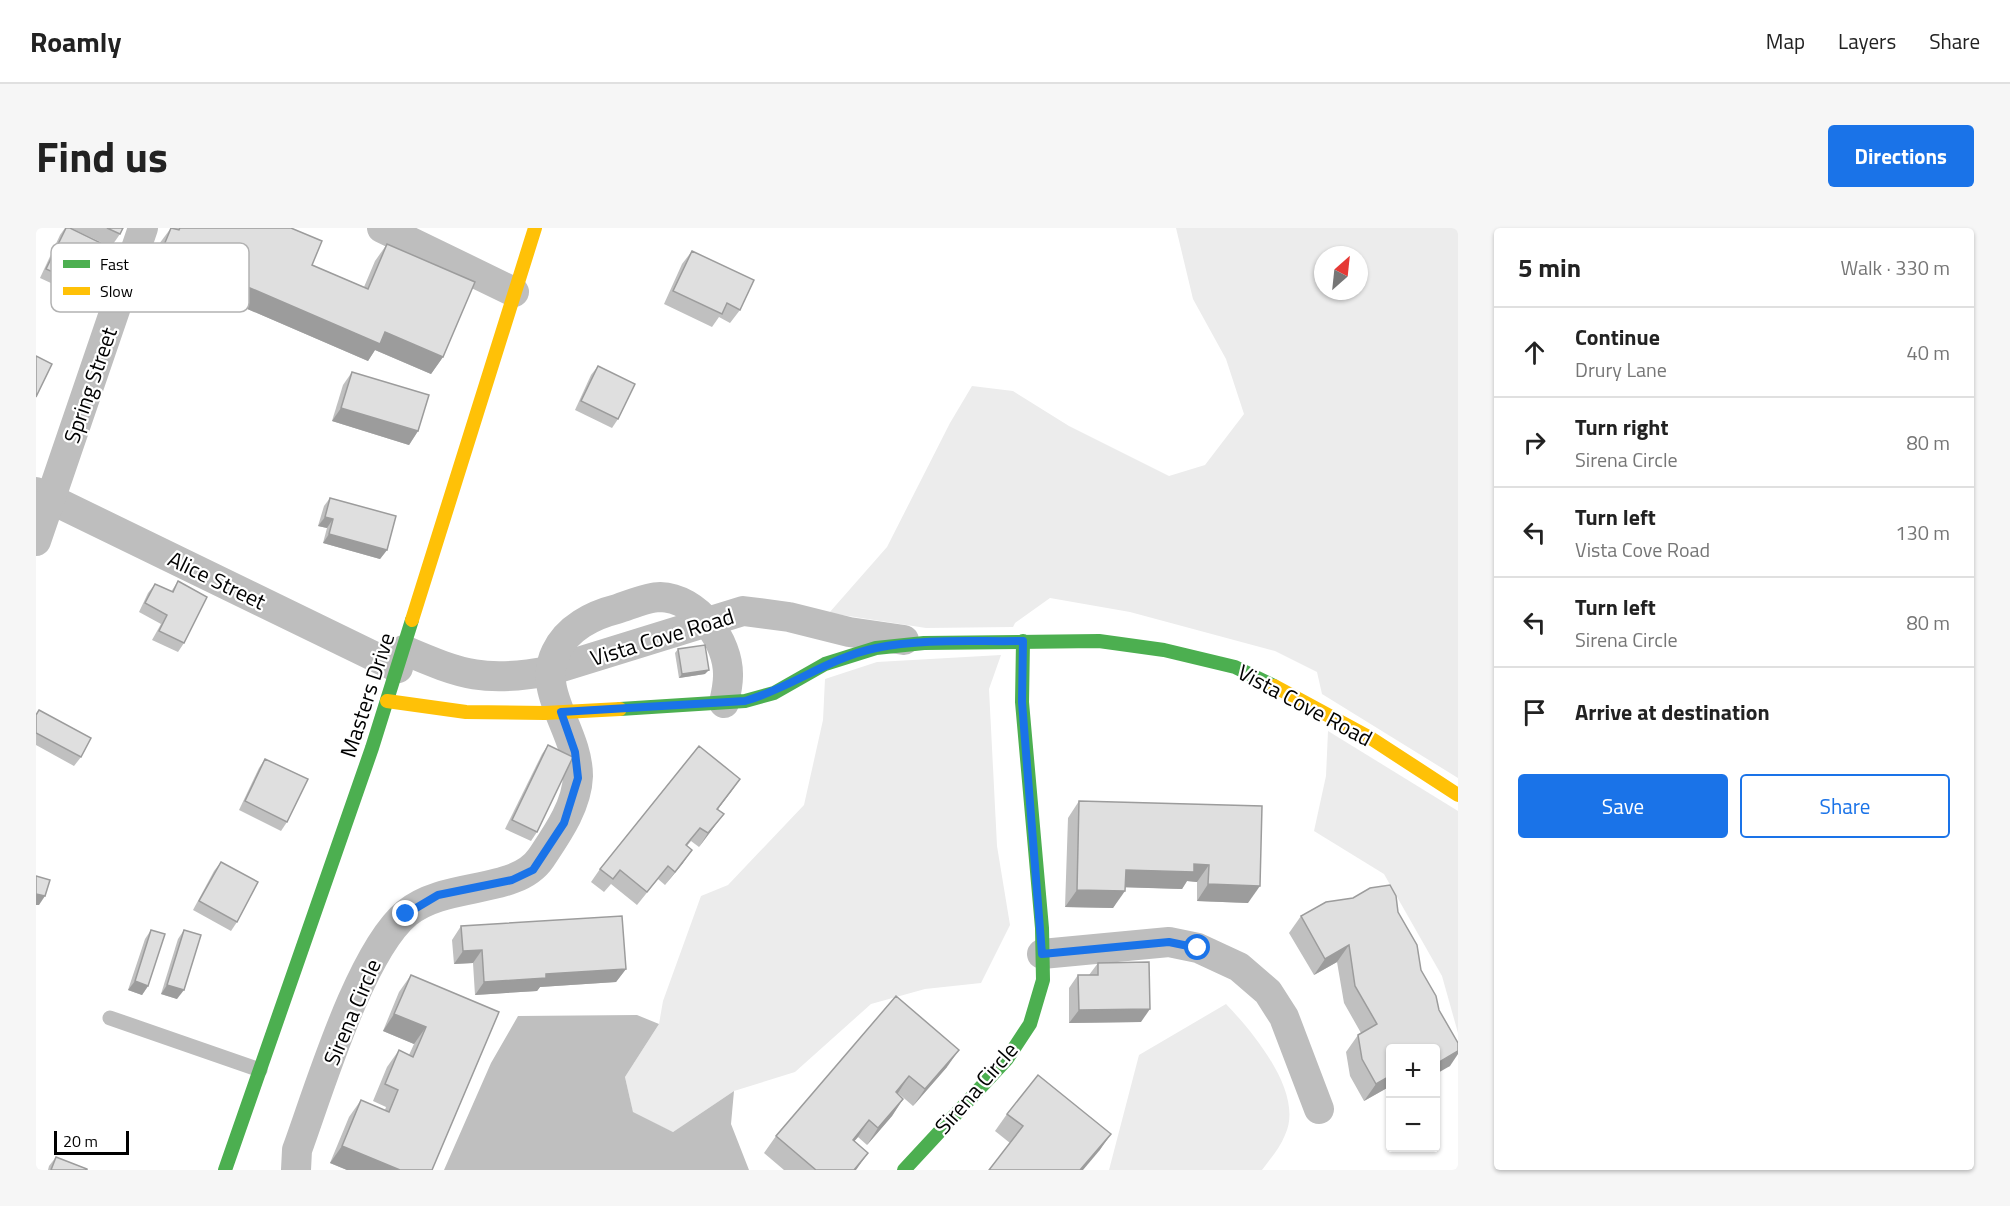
<!DOCTYPE html>
<html lang="en">
<head>
<meta charset="utf-8">
<style>
  :root { --surface:#fff; --page:#f6f6f6; --text:#222; --muted:#767676; --line:#e0e0e0; --accent:#1a73e8 }
  body { margin:0; font-family:"Titillium Web",sans-serif; background:var(--page); color:var(--text) }
  .controls { position:absolute; right:18px; bottom:18px; display:grid; overflow:hidden; border-radius:6px; box-shadow:0 2px 4px #0004 }
  .controls button { width:54px; height:54px; display:grid; place-items:center; padding:0; border:0; border-bottom:2px solid var(--line); background:var(--surface); color:var(--text); font:30px sans-serif }
  .compass { position:absolute; left:1278px; top:18px; width:54px; height:54px; border-radius:50%; background:var(--surface); box-shadow:0 2px 4px #0004; rotate:27deg }
  .scale { position:absolute; left:18px; bottom:15px; width:75px; box-sizing:border-box; padding-left:6px; border:3px solid #000; border-top:0; font-size:16px; line-height:21px; white-space:nowrap; color:#000; -webkit-text-stroke:4px #fff; paint-order:stroke }
  .stop { position:absolute; width:18px; height:18px; margin:-14px; border:4px solid #1a73e8; border-radius:50%; background:#fff }
  .stop.end { background:#1a73e8; border-color:#fff; box-shadow:0 2px 6px #0008 }
  .list { margin:0; padding:0; list-style:none }
  h2 { display:flex; justify-content:space-between; align-items:center; height:78px; margin:0; padding:0 24px; font-size:26px }
  h2 small { font-size:20px; font-weight:400; color:var(--muted) }
  .list li { display:grid; grid-template-columns:39px 1fr auto; gap:18px; align-items:center; box-sizing:border-box; height:90px; padding:0 24px; border-top:2px solid var(--line) }
  .list b { display:block; font-size:22px; white-space:nowrap }
  .list p { margin:0; font-size:20px; white-space:nowrap; color:var(--muted) }
  .list em { font-size:20px; font-style:normal; color:var(--muted) }
  .actions { display:flex; gap:12px; padding:18px 24px }
  .actions a { flex:1; padding:14px 0; border:2px solid var(--accent); border-radius:6px; text-align:center; font-size:21px; color:var(--accent) }
  .actions .main { background:var(--accent); color:#fff }
  .icon { flex:none; width:33px; height:33px; fill:none; stroke:currentColor; stroke-width:2; stroke-linecap:round; stroke-linejoin:round }
  .map { position:relative; flex:none; width:1422px; height:942px; overflow:hidden; border-radius:6px }
  header { display:flex; align-items:center; gap:36px; box-sizing:border-box; height:84px; padding:0 30px; background:var(--surface); border-bottom:2px solid var(--line) }
  header strong { font-size:28px }
  nav { display:flex; gap:33px; margin-inline-start:auto; font-size:21px }
  .intro { display:flex; align-items:center; justify-content:space-between; box-sizing:border-box; height:144px; padding:0 36px }
  h1 { margin:0; font-size:42px }
  .button { padding:15px 27px; border-radius:6px; background:var(--accent); color:#fff; font-size:21px; font-weight:700 }
  main { display:flex; gap:36px; padding:0 36px }
  aside { flex:1; background:var(--surface); border-radius:6px; box-shadow:0 2px 4px #0004 }
  .map>svg:first-child { display:block }
</style>
</head>
<body>
<header>
<strong>Roamly</strong>
<nav><a>Map</a><a>Layers</a><a>Share</a></nav>
</header>
<div class="intro"><h1>Find us</h1><a class="button">Directions</a></div>
<main>
<div class="map">
<svg width="1422" height="942" viewBox="0 0 1422 942">
  <rect width="100%" height="100%" fill="#fff"/>
  <g fill="#ececec" fill-rule="evenodd">
    <path d="M1140 0H1422V550L1286 466 1281 444 1239 423 1094 384 1014 370 979 395 977 399 890 400 793 385 851 319 914 195 936 158 977 163 1033 198 1133 248 1169 237 1208 186 1190 131 1157 71ZM1287 27H1323V63H1287Z"/>
    <path d="M965 427 953 461 961 618 974 697 945 755 889 761 835 776 759 844 698 863 637 904 597 885 589 849 623 796 627 773 665 668 692 657 768 577 787 492 789 451 841 434Z"/>
    <path d="M1292 503 1422 583V805L1406 748 1348 646 1278 603 1290 548Z"/>
    <path d="M1190 776C1217 804 1269 866 1249 907 1244 920 1234 931 1226 942H1073L1103 827Z"/>
  </g>
  <path fill="#bfbfbf" d="M601 787 623 796 589 849 597 884 637 904 698 863 695 896 713 942H408L455 835 482 788Z"/>
  <g fill="none" stroke-linecap="round" stroke-linejoin="round">
    <path stroke="#bebebe" stroke-width="15" d="M74 790 224 842"/>
    <g stroke="#bebebe" stroke-width="30">
      <path d="M346 0 478 64"/>
      <path d="M0 264 362 440"/>
      <path d="M0 313 107 0"/>
      <path d="M368 422C426 447 450 455 513 443L707 383 753 389 813 404 868 412"/>
      <path d="M1006 726 1133 714 1162 720 1203 739 1232 764 1248 789 1283 881"/>
      <path d="M260 942 261 922C283 862 324 724 371 685 410 653 480 667 505 630 521 606 541 578 542 548 542 503 500 464 520 424 531 400 557 387 581 381 594 377 611 369 624 369 661 370 693 413 692 448 692 457 690 466 688 475"/>
    </g>
    <g stroke="#4caf50" stroke-width="14">
      <path d="M584 481 709 473 738 465 789 436 840 420 888 415 1063 413 1128 422 1199 439 1238 458"/>
      <path d="M189 942 336 520 376 392"/>
      <path d="M868 942 971 831 994 796 1007 752 1006 700 986 474 987 413"/>
    </g>
    <g stroke="#ffc107" stroke-width="14">
      <path d="M376 392 499 0"/>
      <path d="M1238 458 1336 511 1422 567"/>
      <path d="M351 473 430 484 509 485 584 481"/>
    </g>
  </g>
  <g fill="#c0c0c0">
    <path d="M29 0 58 44 60 64 54 73 4 50 24 7Z"/>
    <path d="M35 0H87L84 6 75 19Z"/>
    <path d="M135 0H255L276 37 328 59 339 33 351 16 407 129 395 146 339 122 332 133 114 39 123 16Z"/>
    <path d="M656 23 704 82 694 95 683 89 676 99 628 76 646 36Z"/>
    <path d="M562 138 582 191 576 200 539 182 555 147Z"/>
    <path d="M316 144 382 203 373 217 296 193 307 157Z"/>
    <path d="M294 270 351 322 344 331 287 315 291 300 282 298 288 278Z"/>
    <path d="M142 353 148 415 142 424 116 412 125 396 103 384 112 365 119 356 135 364Z"/>
    <path d="M642 421 669 446 643 450 639 425Z"/>
    <path d="M3 482 45 529 38 538 0 517V486Z"/>
    <path d="M512 517 501 604 495 613 469 601 506 526Z"/>
    <path d="M229 531 251 594 245 603 203 582 223 540Z"/>
    <path d="M704 551 682 581 678 599 663 619 655 613 651 618 647 635 629 657 622 651 601 677 575 656 568 664 555 654 564 641Z"/>
    <path d="M1043 573 1226 578 1212 675 1161 673V654L1151 653 1146 661 1089 659 1077 680 1029 679 1032 590Z"/>
    <path d="M185 634 201 694 195 703 157 682 178 643Z"/>
    <path d="M1362 684 1385 742 1414 838 1351 860 1328 873 1314 848 1310 824 1322 807 1325 805 1308 775 1301 734 1278 747 1253 705 1265 688Z"/>
    <path d="M425 698 590 741 580 754 504 759 501 763 439 767 437 735 418 736 416 712Z"/>
    <path d="M115 702 112 758 106 767 92 762 109 711Z"/>
    <path d="M148 702 141 771 125 766 142 711Z"/>
    <path d="M1062 735 1105 794 1033 795V760L1042 747H1053Z"/>
    <path d="M375 747 463 784 396 942H311L294 935 313 889 325 872 349 882 350 879 337 873 351 839 363 822 373 827 378 816 347 803 363 764Z"/>
    <path d="M860 768 911 839 877 878 862 865 861 866 867 871 856 888 831 917 822 909 818 913 820 942H748L728 925 740 908Z"/>
    <path d="M971 886 1075 906 1063 923 974 915 959 903Z"/>
    <path d="M20 929 51 942H12L13 938Z"/>
  </g>
  <g fill="#9c9c9c">
    <path d="M126 22 349 104 407 129 395 146 339 122 332 133 114 39Z"/>
    <path d="M305 180 382 203 373 217 296 193Z"/>
    <path d="M289 289 297 291 291 300 282 298Z"/>
    <path d="M293 306 351 322 344 331 287 315Z"/>
    <path d="M673 442 669 446 643 450 646 446Z"/>
    <path d="M704 551 695 564 672 594 681 581Z"/>
    <path d="M688 586 678 599 663 619 672 605Z"/>
    <path d="M656 622 647 635 629 657 639 644Z"/>
    <path d="M1158 636 1173 637 1161 654 1151 653 1146 661 1078 659 1090 642Z"/>
    <path d="M1172 656 1224 658 1212 675 1161 673Z"/>
    <path d="M1041 662 1089 663 1077 680 1029 679Z"/>
    <path d="M0 666 9 668 3 677H0Z"/>
    <path d="M1313 717 1301 734 1278 747 1289 731Z"/>
    <path d="M446 722 437 735 418 736 427 723Z"/>
    <path d="M590 741 580 754 504 759 501 763 439 767 448 754 510 746Z"/>
    <path d="M99 753 112 758 106 767 92 762Z"/>
    <path d="M131 757 148 762 141 771 125 766Z"/>
    <path d="M1114 781 1105 794 1033 795 1043 782Z"/>
    <path d="M358 786 390 799 378 816 347 803Z"/>
    <path d="M923 822 911 839 877 878 889 861Z"/>
    <path d="M1422 823V826L1414 838 1400 846V836Z"/>
    <path d="M873 848 862 865 848 881 860 864Z"/>
    <path d="M1354 848V859L1351 860 1328 873 1340 856Z"/>
    <path d="M867 871 856 888 831 917 842 900Z"/>
    <path d="M833 892 822 909 805 929 817 912Z"/>
    <path d="M1075 906 1063 923 1047 942H1044Z"/>
    <path d="M306 918 364 942H311L294 935Z"/>
    <path d="M832 925 820 942H818Z"/>
  </g>
  <g fill="#dfdfdf" stroke="#9c9c9c" stroke-width="1.5">
    <path d="M30 0H34L71 18 58 44 68 48 60 64 10 41Z"/>
    <path d="M71 0H87L84 6Z"/>
    <path d="M135 0 143 2 144 0H255L286 13 276 37 332 61 351 16 439 54 407 129 349 104 344 116 126 22Z"/>
    <path d="M656 23 718 52 704 82 691 75 686 86 637 63Z"/>
    <path d="M0 128 16 136 0 169Z"/>
    <path d="M562 138 599 156 582 191 545 173Z"/>
    <path d="M316 144 393 167 382 203 305 180Z"/>
    <path d="M294 270 360 288 351 322 293 306 297 291 289 289Z"/>
    <path d="M142 353 171 369 148 415 123 403 131 387 109 375 119 356 137 364Z"/>
    <path d="M669 417 673 442 646 446 642 421Z"/>
    <path d="M3 482 55 510 45 529 0 505V487Z"/>
    <path d="M512 517 537 529 501 604 476 592Z"/>
    <path d="M663 518 704 551 681 581 688 586 672 605 664 600 650 617 656 622 639 644 632 638 611 664 584 642 577 651 564 641Z"/>
    <path d="M229 531 272 551 251 594 209 573Z"/>
    <path d="M1043 573 1226 578 1224 658 1172 656 1173 637 1158 636V644L1090 642 1089 663 1041 662Z"/>
    <path d="M185 634 222 654 201 694 163 673Z"/>
    <path d="M0 648 14 652 9 668 0 666Z"/>
    <path d="M1354 657 1360 668 1362 684 1381 717 1385 742 1400 768 1403 782 1422 815V823L1400 836V820H1354V848L1340 856 1326 831 1322 807 1341 796 1319 758 1313 717 1289 731 1265 688 1290 674 1317 670 1334 660Z"/>
    <path d="M586 688 590 741 510 746V750L448 754 446 722 427 723 425 698Z"/>
    <path d="M115 702 129 706 112 758 99 753Z"/>
    <path d="M148 702 165 707 148 762 131 757Z"/>
    <path d="M1113 734 1114 781 1043 782 1042 747H1062V735Z"/>
    <path d="M375 747 463 784 396 942H364L306 918 325 872 353 884 362 862 349 856 363 822 377 829 390 799 358 786Z"/>
    <path d="M860 768 923 822 889 861 873 848 860 864 867 871 842 900 833 892 817 912 832 925 818 942H780L740 908Z"/>
    <path d="M1002 847 1075 906 1044 942H953L987 898 971 886Z"/>
    <path d="M20 929 51 941V942H15Z"/>
  </g>
  <g fill="none" stroke-linecap="round" stroke-linejoin="round">
    <path stroke="#1a73e8" stroke-width="8" d="M370 686 402 667 476 652 497 642 528 595 542 550 539 524 525 484 709 473C755 460 792 430 840 420 887 410 939 414 987 413L986 474 1006 726 1133 714 1162 720"/>
  </g>
  <g text-anchor="middle" dominant-baseline="central" stroke-width="4.5" stroke-linejoin="round" paint-order="stroke">
    <g font-size="22" fill="#000" stroke="#fff">
      <text transform="translate(54 157) rotate(-71)">Spring Street</text>
      <text transform="translate(181 352) rotate(26)">Alice Street</text>
      <text transform="translate(626 409) rotate(-17)">Vista Cove Road</text>
      <text transform="translate(331 467) rotate(-72)">Masters Drive</text>
      <text transform="translate(1269 477) rotate(28)">Vista Cove Road</text>
      <text transform="translate(316 784) rotate(-67)">Sirena Circle</text>
      <text transform="translate(940 860) rotate(-49)">Sirena Circle</text>
    </g>
  </g>
  <rect x="15" y="15" width="198" height="69" rx="9" fill="#fff" stroke="#b2b2b2" stroke-width="1.5"/>
  <rect x="27" y="32" width="27" height="8" fill="#4caf50"/>
  <rect x="27" y="59" width="27" height="8" fill="#ffc107"/>
  <g font-size="16" fill="#000">
    <text x="64" y="42">Fast</text>
    <text x="64" y="69">Slow</text>
  </g>
</svg>
<div class="controls">
<button>+</button>
<button>−</button>
</div>
<svg class="compass" viewBox="-18 -18 36 36"><path d="M0-13l5 13h-10z" fill="#e53935"/><path d="M0 13l5-13h-10z" fill="#767676"/></svg>
<div class="scale">20 m</div>
<div class="stop" style="left:1162px;top:720px"></div>
<div class="stop end" style="left:370px;top:686px"></div>
</div>
<aside>
<h2>5 min<small>Walk · 330 m</small></h2>
<ul class="list">
<li><svg class="icon" aria-label="ahead" viewBox="0 0 24 24"><path d="M12 20V5M6 11l6-6 6 6"/></svg><div><b>Continue</b><p>Drury Lane</p></div><em>40 m</em></li>
<li><svg class="icon" aria-label="right" viewBox="0 0 24 24"><path d="M7 20v-9h11M14 6l5 5-5 5"/></svg><div><b>Turn right</b><p>Sirena Circle</p></div><em>80 m</em></li>
<li><svg class="icon" aria-label="left" viewBox="0 0 24 24"><path d="M17 20v-9H6M10 6l-5 5 5 5"/></svg><div><b>Turn left</b><p>Vista Cove Road</p></div><em>130 m</em></li>
<li><svg class="icon" aria-label="left" viewBox="0 0 24 24"><path d="M17 20v-9H6M10 6l-5 5 5 5"/></svg><div><b>Turn left</b><p>Sirena Circle</p></div><em>80 m</em></li>
<li><svg class="icon" aria-label="arrive" viewBox="0 0 24 24"><path d="M6 21V4h12l-3 4 3 4H6"/></svg><div><b>Arrive at destination</b></div></li>
</ul>
<div class="actions"><a class="main">Save</a><a>Share</a></div>
</aside>
</main>
</body>
</html>
